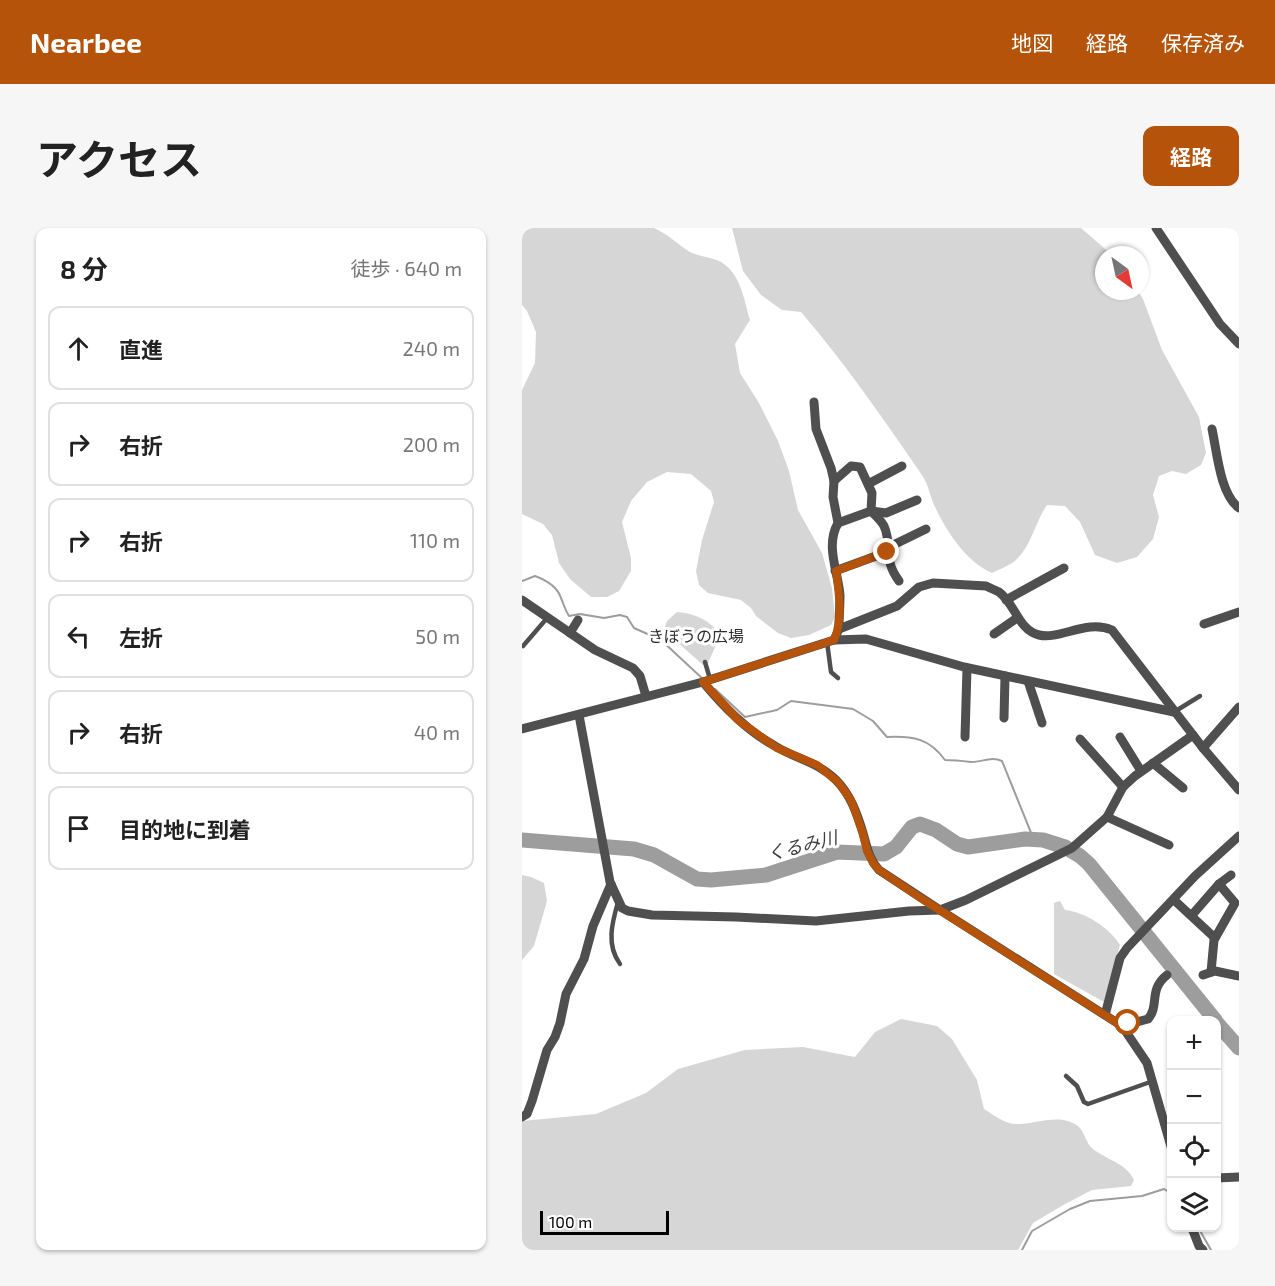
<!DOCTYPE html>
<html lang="ja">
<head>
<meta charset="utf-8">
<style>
  :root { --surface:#fff; --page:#f6f6f6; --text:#222; --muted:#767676; --line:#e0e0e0; --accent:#b45309 }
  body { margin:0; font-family:"Exo 2","Noto Sans JP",sans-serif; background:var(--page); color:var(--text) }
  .controls { position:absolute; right:18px; bottom:18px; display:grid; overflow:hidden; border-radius:12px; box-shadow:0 2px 4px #0004 }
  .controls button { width:54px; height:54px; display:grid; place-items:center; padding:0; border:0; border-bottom:2px solid var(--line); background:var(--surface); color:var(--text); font:30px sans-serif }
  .compass { position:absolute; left:573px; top:18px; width:54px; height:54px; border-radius:50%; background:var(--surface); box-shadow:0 2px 4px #0004; rotate:147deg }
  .scale { position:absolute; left:18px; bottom:15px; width:129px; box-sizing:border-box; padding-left:6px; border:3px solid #000; border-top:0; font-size:16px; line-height:21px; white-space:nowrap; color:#000; -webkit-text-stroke:4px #fff; paint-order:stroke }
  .stop { position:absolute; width:18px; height:18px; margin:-14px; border:4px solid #b45309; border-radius:50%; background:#fff }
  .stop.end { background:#b45309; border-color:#fff; box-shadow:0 2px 6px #0008 }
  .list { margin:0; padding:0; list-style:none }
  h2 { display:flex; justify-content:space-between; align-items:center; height:78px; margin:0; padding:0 24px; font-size:26px }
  h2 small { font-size:20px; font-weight:400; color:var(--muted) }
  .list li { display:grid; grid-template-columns:39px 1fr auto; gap:18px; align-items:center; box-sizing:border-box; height:84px; margin:0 12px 12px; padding:0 12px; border:2px solid var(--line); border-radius:12px }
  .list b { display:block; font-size:22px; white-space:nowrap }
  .list em { font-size:20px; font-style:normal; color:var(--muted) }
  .icon { flex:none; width:33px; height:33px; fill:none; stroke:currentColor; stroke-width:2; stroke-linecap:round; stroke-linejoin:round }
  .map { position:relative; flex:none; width:717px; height:1022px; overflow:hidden; border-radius:12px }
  header { display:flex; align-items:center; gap:36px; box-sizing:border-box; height:84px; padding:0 30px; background:var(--accent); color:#fff }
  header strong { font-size:28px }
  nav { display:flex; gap:33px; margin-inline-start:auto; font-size:21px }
  .intro { display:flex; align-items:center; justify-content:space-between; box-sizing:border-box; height:144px; padding:0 36px }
  h1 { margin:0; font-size:42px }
  .button { padding:15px 27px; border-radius:12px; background:var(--accent); color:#fff; font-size:21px; font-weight:700 }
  main { display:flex; gap:36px; padding:0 36px }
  aside { flex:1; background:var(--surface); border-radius:12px; box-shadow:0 2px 4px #0004 }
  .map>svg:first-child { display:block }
</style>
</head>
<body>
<header>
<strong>Nearbee</strong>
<nav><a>地図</a><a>経路</a><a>保存済み</a></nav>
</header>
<div class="intro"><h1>アクセス</h1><a class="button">経路</a></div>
<main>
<aside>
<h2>8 分<small>徒歩 · 640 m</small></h2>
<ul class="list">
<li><svg class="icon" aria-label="ahead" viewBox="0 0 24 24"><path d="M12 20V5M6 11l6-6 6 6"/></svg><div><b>直進</b></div><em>240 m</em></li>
<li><svg class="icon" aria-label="right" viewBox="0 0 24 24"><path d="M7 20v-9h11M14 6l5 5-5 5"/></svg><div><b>右折</b></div><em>200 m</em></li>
<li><svg class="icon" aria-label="right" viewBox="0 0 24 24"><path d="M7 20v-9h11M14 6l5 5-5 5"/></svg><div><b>右折</b></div><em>110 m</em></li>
<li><svg class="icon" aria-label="left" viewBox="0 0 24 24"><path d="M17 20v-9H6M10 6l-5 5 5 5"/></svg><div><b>左折</b></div><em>50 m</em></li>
<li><svg class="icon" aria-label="right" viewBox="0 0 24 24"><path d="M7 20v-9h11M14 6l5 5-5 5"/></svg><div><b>右折</b></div><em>40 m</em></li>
<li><svg class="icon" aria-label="arrive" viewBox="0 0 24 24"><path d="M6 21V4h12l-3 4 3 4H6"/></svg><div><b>目的地に到着</b></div></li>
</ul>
</aside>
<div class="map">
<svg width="717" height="1022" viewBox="0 0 717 1022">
  <rect width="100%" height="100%" fill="#fff"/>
  <g fill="#d6d6d6">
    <path d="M0 0H132C146 6 155 16 168 24 178 29 190 29 199 34 219 46 222 72 228 92L213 116 218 145 237 175 256 213 267 243 276 282 300 325 310 360 313 389 309 397 287 407 269 410 256 405 234 388 229 380 219 372 186 365 177 357 174 343 180 312 192 274 189 263 169 246 145 244 125 254 109 273 100 294 109 330V343L97 363 85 369H69L48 351 37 335 30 307 21 296 0 286V162L13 135 14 104 5 83 0 77Z"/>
    <path d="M210 0H559L590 27H582V63H616L621 71 640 122 677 189 684 225 679 237 664 246 650 243 637 248 631 267 637 289 631 311 615 329 595 335 573 327 558 294 543 278 525 277C513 294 510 316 495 331 489 337 478 341 470 345 445 334 426 306 414 281 408 270 407 257 400 247 362 192 323 135 279 84L260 82 239 67 221 43Z"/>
    <path d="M155 384C171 385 191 393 198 408L186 435 181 437 142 402 145 393Z"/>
    <path d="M0 647 9 649 22 655 25 673 12 718 0 732Z"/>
    <path d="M538 673 543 682C563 684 588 700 598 717L582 774 532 746V675Z"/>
    <path d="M379 791 415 798 430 811 455 852 462 881C470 886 482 895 492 896 512 897 537 884 556 898 563 904 564 916 571 921 585 932 604 935 612 952L609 958 570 962 543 976 511 995 496 1022H0V893L74 886 124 865 156 841 223 822 281 819 333 829 353 804Z"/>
  </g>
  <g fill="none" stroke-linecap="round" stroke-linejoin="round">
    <g stroke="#9d9d9d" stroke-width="2">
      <path d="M0 353 13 348C24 352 35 358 39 370 42 377 43 382 47 388L58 386 82 390 98 387 105 389 112 400 139 412 182 452"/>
      <path d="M193 461 223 489 255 482 269 473 331 481 351 493 365 509C391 508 407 510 423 532 432 532 441 533 449 534 461 534 469 528 480 533L512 612"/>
      <path d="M673 1000 677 1001 689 1022"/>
      <path d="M500 1022 510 1003 548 981 568 973 620 968 642 961 650 966"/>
    </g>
    <g stroke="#9d9d9d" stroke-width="15">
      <path d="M0 612 112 621 132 627 175 651 189 652 244 647 315 624 362 626 374 619 390 599 398 596 414 602 435 616 446 619 503 611 521 612 543 619 558 628 567 636 693 792"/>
      <path d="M694 794 717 820"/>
    </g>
    <g stroke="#4f4f4f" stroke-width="4.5">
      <path d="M305 414 309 444 316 450"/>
      <path d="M1 418 26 389"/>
      <path d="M183 434 188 451"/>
      <path d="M652 484 678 468"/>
      <path d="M96 674C90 695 84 717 98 736"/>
      <path d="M544 848 555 858 562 874 566 876 631 853"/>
    </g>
    <g stroke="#4f4f4f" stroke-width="9">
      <path d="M634 0 698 96 717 116"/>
      <path d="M292 174 294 201 309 240 312 253 311 269 316 295C303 318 316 343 318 367 318 378 317 390 317 401"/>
      <path d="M690 201C695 224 698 266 717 280"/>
      <path d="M312 253 329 238 338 239 350 265 349 283 316 295"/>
      <path d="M346 256 380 238"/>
      <path d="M349 283C353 287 359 292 362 298 371 318 360 330 377 353"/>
      <path d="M349 283 364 285 395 272"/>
      <path d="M365 320 404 301"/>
      <path d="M313 343 365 324"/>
      <path d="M0 372 73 422 111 440 118 448 124 468"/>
      <path d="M484 372 542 340"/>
      <path d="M682 396 717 384"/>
      <path d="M48 405 56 392"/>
      <path d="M472 406 495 390"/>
      <path d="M312 412 317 401 375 378 397 359 411 355 464 358C468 360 473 362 477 364 493 375 496 402 517 407 538 412 565 391 590 402L681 520 717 562"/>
      <path d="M506 453 520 495"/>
      <path d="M181 454C202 479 224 502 253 518 274 531 296 534 314 552 328 566 335 585 341 605 345 619 347 631 357 642L418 682"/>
      <path d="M57 487 88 654 100 680 106 683 130 687 214 689 294 693 387 683 418 682"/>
      <path d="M482 490 483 448"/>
      <path d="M0 501 181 454 312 412 344 411 442 439 652 484"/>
      <path d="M443 509 445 440"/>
      <path d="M598 509 619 543"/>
      <path d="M558 511 601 559"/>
      <path d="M681 520 717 479"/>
      <path d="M631 535 661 560"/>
      <path d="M585 589 601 559 613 548 671 507"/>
      <path d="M647 617 585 589 550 620 444 672 418 682 600 798 625 835 650 922"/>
      <path d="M652 672 693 710"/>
      <path d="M670 687 697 656 709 647"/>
      <path d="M689 744 692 712 713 675 697 656"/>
      <path d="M681 747 693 743 717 748"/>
      <path d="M583 787 598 730 605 720 673 648 717 608"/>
      <path d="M600 798 626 791C638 777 626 762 645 747"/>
      <path d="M0 889 5 886 10 873 25 822 33 809 38 795 44 766 62 731 71 698 89 656"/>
      <path d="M694 950 717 949"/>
      <path d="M670 1000 677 1018 681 1022"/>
    </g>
  </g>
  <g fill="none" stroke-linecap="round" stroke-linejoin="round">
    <path stroke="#b45309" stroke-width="8" d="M365 324 314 343C317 365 321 391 312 412L181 454 216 492 235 506 255 520 295 537 316 554 329 572 341 606 345 623 351 635 357 642 397 669 600 798 606 795"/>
  </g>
  <g text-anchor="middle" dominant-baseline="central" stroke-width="6" stroke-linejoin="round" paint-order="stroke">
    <g font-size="16" fill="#2d2d2d" stroke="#fff">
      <text x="174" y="407">きぼうの広場</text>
    </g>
    <g font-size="18" font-style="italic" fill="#3e3e3e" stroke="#fff">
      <text transform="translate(280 617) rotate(-14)">くるみ川</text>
    </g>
  </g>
</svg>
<div class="controls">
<button>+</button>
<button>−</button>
<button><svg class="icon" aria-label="locate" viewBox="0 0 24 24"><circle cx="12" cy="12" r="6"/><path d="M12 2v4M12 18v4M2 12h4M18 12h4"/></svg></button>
<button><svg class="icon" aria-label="layers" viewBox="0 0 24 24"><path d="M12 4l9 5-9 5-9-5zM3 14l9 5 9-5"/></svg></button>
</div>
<svg class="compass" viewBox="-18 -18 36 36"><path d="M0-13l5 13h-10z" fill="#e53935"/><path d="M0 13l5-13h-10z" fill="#767676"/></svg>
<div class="scale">100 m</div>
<div class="stop" style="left:606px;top:795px"></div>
<div class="stop end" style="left:365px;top:324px"></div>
</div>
</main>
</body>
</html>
